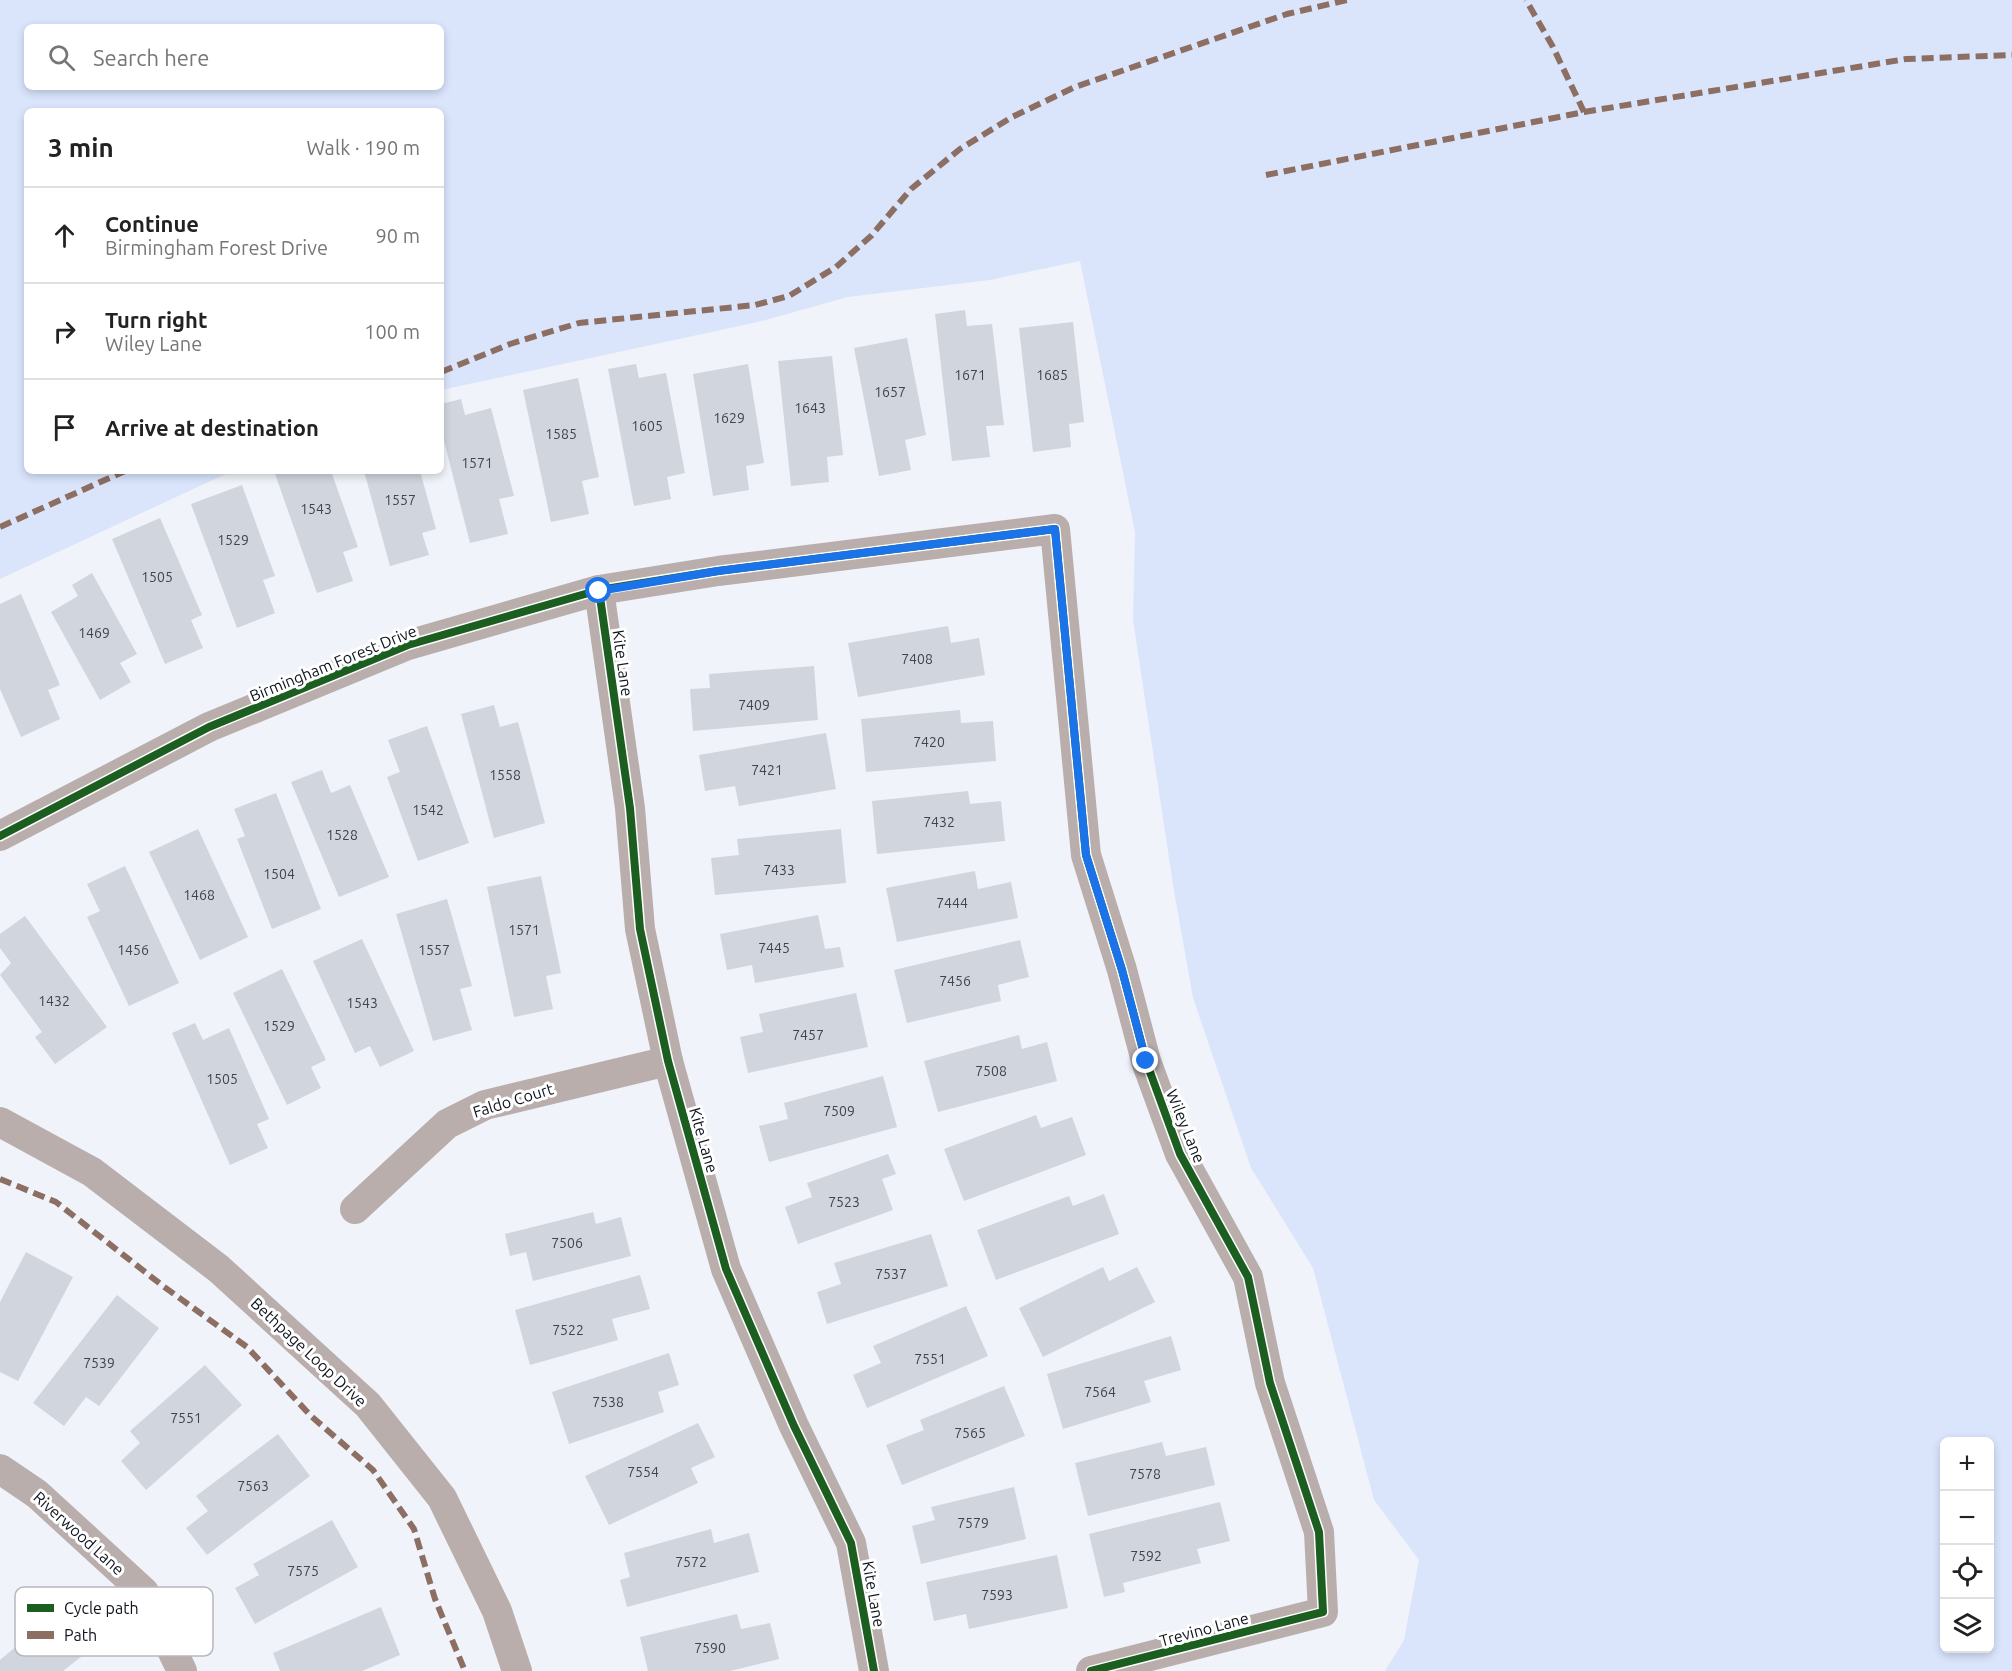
<!DOCTYPE html>
<html lang="en">
<head>
<meta charset="utf-8">
<style>
  :root { --surface:#fff; --page:#f2f2f2; --text:#222; --muted:#767676; --line:#e0e0e0 }
  body { margin:0; font-family:Ubuntu,sans-serif; background:var(--page); color:var(--text) }
  .controls { position:absolute; right:18px; bottom:18px; display:grid; overflow:hidden; border-radius:9px; box-shadow:0 3px 9px #0003 }
  .controls button { width:54px; height:54px; display:grid; place-items:center; padding:0; border:0; border-bottom:2px solid var(--line); background:var(--surface); color:var(--text); font:30px sans-serif }
  .stop { position:absolute; width:18px; height:18px; margin:-14px; border:4px solid #1a73e8; border-radius:50%; background:#fff }
  .stop.end { background:#1a73e8; border-color:#fff; box-shadow:0 2px 6px #0008 }
  .list { margin:0; padding:0; list-style:none }
  h2 { display:flex; justify-content:space-between; align-items:center; height:78px; margin:0; padding:0 24px; font-size:26px }
  h2 small { font-size:20px; font-weight:400; color:var(--muted) }
  .list li { display:grid; grid-template-columns:39px 1fr auto; gap:18px; align-items:center; box-sizing:border-box; height:96px; padding:0 24px; border-top:2px solid var(--line) }
  .list b { display:block; font-size:22px; white-space:nowrap }
  .list p { margin:0; font-size:20px; white-space:nowrap; color:var(--muted) }
  .list em { font-size:20px; font-style:normal; color:var(--muted) }
  .icon { flex:none; width:33px; height:33px; fill:none; stroke:currentColor; stroke-width:2; stroke-linecap:round; stroke-linejoin:round }
  .map { position:relative; flex:none; width:2012px; height:1671px; overflow:hidden }
  .search { position:absolute; background:var(--surface); box-shadow:0 3px 9px #0003; left:24px; top:24px; width:420px; height:66px; display:flex; align-items:center; gap:15px; box-sizing:border-box; padding:0 21px; border-radius:9px; color:var(--muted); font-size:22px }
  .panel { position:absolute; background:var(--surface); box-shadow:0 3px 9px #0003; left:24px; top:108px; width:420px; height:366px; border-radius:9px }
  .map>svg:first-child { display:block }
</style>
</head>
<body>
<div class="map">
<svg width="2012" height="1671" viewBox="0 0 2012 1671">
  <rect width="100%" height="100%" fill="#f0f3fa"/>
  <path fill="#dae5fc" fill-rule="evenodd" d="M0 0H2012V1671H1385L1404 1640 1419 1560 1374 1500 1313 1268 1251 1168 1193 998 1174 891 1133 620 1135 532 1080 261 990 280 848 297 758 322 441 390V111H27V471H232L0 579ZM27 27H441V87H27ZM1944 1442H1990V1648H1944Z"/>
  <g fill="#d1d5dd">
    <path d="M965 310 967 326 992 324 1004 425 986 426 990 457 952 461 935 314Z"/>
    <path d="M1073 322 1084 422 1069 424 1071 447 1033 452 1019 328Z"/>
    <path d="M907 338 926 435 905 440 911 470 879 476 854 348Z"/>
    <path d="M832 356 843 455 827 457 829 482 791 486 778 361Z"/>
    <path d="M636 364 639 378 666 373 685 473 667 477 671 499 634 506 608 369Z"/>
    <path d="M748 364 764 463 746 466 749 490 713 496 693 374Z"/>
    <path d="M578 378 599 477 582 481 589 514 551 522 523 390Z"/>
    <path d="M461 399 465 415 491 408 514 496 499 499 508 534 470 543 441 429V404Z"/>
    <path d="M274 471H331L358 547 343 552 353 581 317 593Z"/>
    <path d="M364 471H420L436 529 422 533 429 555 390 566Z"/>
    <path d="M242 485 275 576 263 580 275 613 237 628 191 504Z"/>
    <path d="M160 518 202 615 191 620 203 648 165 664 112 539Z"/>
    <path d="M92 573 137 654 120 663 131 682 100 700 51 612 78 596 72 585Z"/>
    <path d="M21 594 60 685 48 690 60 719 21 737 0 689V604Z"/>
    <path d="M948 626 951 643 979 638 985 675 858 697 848 643Z"/>
    <path d="M814 666 818 720 693 731 690 689 710 688 709 674Z"/>
    <path d="M494 705 500 727 518 722 545 823 494 838 461 714Z"/>
    <path d="M960 710 961 723 993 721 996 761 866 772 861 719Z"/>
    <path d="M427 726 469 843 418 861 387 777 400 772 388 740Z"/>
    <path d="M826 733 836 789 739 806 735 786 705 791 699 755Z"/>
    <path d="M322 770 331 793 350 785 389 877 339 897 291 782Z"/>
    <path d="M968 791 970 804 1001 801 1005 841 877 854 872 801Z"/>
    <path d="M276 793 321 909 272 929 237 839 245 836 234 809Z"/>
    <path d="M198 829 248 937 200 960 149 852Z"/>
    <path d="M841 829 846 883 715 895 711 858 739 855 737 839Z"/>
    <path d="M125 866 179 983 129 1006 87 917 100 911 87 884Z"/>
    <path d="M975 871 978 889 1011 882 1018 918 897 942 886 888Z"/>
    <path d="M541 876 561 973 546 976 553 1009 514 1017 487 887Z"/>
    <path d="M447 899 472 986 460 989 472 1030 433 1041 396 914Z"/>
    <path d="M818 915 825 949 840 947 844 967 755 983 752 965 727 970 720 934Z"/>
    <path d="M25 916 107 1027 55 1064 35 1037 42 1032 0 975 11 963 0 948V934Z"/>
    <path d="M362 939 414 1051 380 1067 370 1046 355 1053 313 961Z"/>
    <path d="M1020 940 1029 977 998 985 1001 1001 907 1023 894 970Z"/>
    <path d="M282 969 326 1060 311 1067 321 1088 287 1105 233 993Z"/>
    <path d="M856 993 868 1047 748 1073 740 1037 763 1032 759 1014Z"/>
    <path d="M195 1023 203 1040 229 1028 269 1119 257 1124 268 1148 230 1165 172 1033Z"/>
    <path d="M1019 1035 1022 1049 1047 1042 1057 1081 938 1112 924 1061Z"/>
    <path d="M883 1076 897 1127 769 1162 759 1126 788 1119 784 1103Z"/>
    <path d="M1036 1115 1041 1128 1072 1117 1086 1155 964 1201 944 1149Z"/>
    <path d="M888 1154 896 1174 882 1179 893 1210 798 1244 785 1207 812 1197 807 1183Z"/>
    <path d="M1104 1194 1119 1234 996 1280 977 1230 1069 1196 1073 1206Z"/>
    <path d="M593 1212 596 1224 621 1217 631 1256 533 1281 526 1252 510 1256 505 1234Z"/>
    <path d="M931 1234 948 1286 827 1324 817 1292 841 1284 834 1263Z"/>
    <path d="M26 1252 73 1277 18 1381 0 1372V1302Z"/>
    <path d="M1103 1267 1109 1281 1137 1267 1155 1302 1043 1357 1019 1308Z"/>
    <path d="M640 1275 650 1309 612 1319 618 1340 530 1365 515 1310Z"/>
    <path d="M117 1295 159 1328 99 1406 86 1397 64 1426 33 1403Z"/>
    <path d="M966 1306 988 1356 867 1408 853 1375 881 1363 873 1346Z"/>
    <path d="M1171 1336 1181 1370 1144 1381 1151 1402 1063 1429 1047 1374Z"/>
    <path d="M669 1353 679 1385 658 1392 664 1412 569 1444 552 1392Z"/>
    <path d="M205 1365 242 1405 146 1490 121 1461 140 1443 130 1431Z"/>
    <path d="M1004 1386 1025 1436 902 1485 886 1445 924 1430 920 1420Z"/>
    <path d="M698 1423 715 1457 691 1468 698 1483 609 1525 585 1476Z"/>
    <path d="M278 1434 310 1476 207 1555 186 1528 208 1511 196 1496Z"/>
    <path d="M1162 1442 1166 1456 1206 1447 1215 1485 1088 1516 1075 1463Z"/>
    <path d="M1014 1487 1026 1539 921 1564 912 1526 935 1520 931 1507Z"/>
    <path d="M1220 1502 1230 1541 1197 1549 1201 1563 1123 1583 1125 1592 1104 1597 1089 1534Z"/>
    <path d="M332 1520 358 1567 255 1624 235 1588 259 1575 253 1564Z"/>
    <path d="M711 1529 714 1543 749 1533 759 1572 627 1607 620 1580 630 1577 624 1553Z"/>
    <path d="M1057 1555 1068 1608 969 1629 966 1614 934 1621 926 1582Z"/>
    <path d="M381 1607 400 1655 362 1671H280L273 1653Z"/>
    <path d="M737 1614 741 1629 770 1623 779 1659 730 1671H648L640 1637Z"/>
    <path d="M50 1618 82 1656 63 1671H0V1660Z"/>
  </g>
  <g fill="none" stroke-linecap="round" stroke-linejoin="round">
    <g stroke="#b9aeac" stroke-width="30">
      <path d="M599 590 630 808 640 929 668 1061 726 1269 794 1426 851 1543 874 1671"/>
      <path d="M0 836 209 727 408 645 599 590 718 571 1055 529 1086 855 1122 970 1146 1061 1180 1154 1248 1277 1270 1383 1319 1532 1323 1612 1091 1671"/>
      <path d="M0 1122 92 1172 219 1269 368 1405 442 1498 497 1611 517 1671"/>
      <path d="M355 1209 447 1124 485 1105 668 1061"/>
      <path d="M0 1469 37 1494 144 1592 182 1671"/>
    </g>
    <g stroke="#8d6e63" stroke-width="6" stroke-dasharray="12 6" stroke-linecap="butt">
      <path d="M1584 112 1906 59 2012 55"/>
      <path d="M1266 175 1584 112 1553 47 1526 0"/>
      <path d="M441 372 510 344 579 323 755 305 789 296 836 267 871 236 911 189 960 149 1012 117 1075 87 1287 14 1347 0"/>
      <path d="M0 527 125 471"/>
      <path d="M0 1179 56 1202 163 1286 247 1347 311 1416 373 1470 414 1529 435 1599 465 1671"/>
    </g>
    <defs>
      <g id="cycleway">
        <path d="M599 590 630 808 640 929 668 1061 726 1269 794 1426 851 1543 874 1671"/>
        <path d="M0 836 209 727 408 645 599 590 718 571 1055 529 1086 855 1122 970 1146 1061 1180 1154 1248 1277 1270 1383 1319 1532 1323 1612 1091 1671"/>
      </g>
    </defs>
    <use href="#cycleway" stroke="#fff" stroke-width="11"/>
    <use href="#cycleway" stroke="#1b5e20" stroke-width="8"/>
  </g>
  <g fill="none" stroke-linecap="round" stroke-linejoin="round">
    <path stroke="#1a73e8" stroke-width="8" d="M599 591 718 571 1055 529 1086 855 1122 970 1146 1061"/>
  </g>
  <g text-anchor="middle" dominant-baseline="central" stroke-width="6" stroke-linejoin="round" paint-order="stroke">
    <g font-size="14" fill="#40444d">
      <text x="970" y="375">1671</text>
      <text x="1052" y="375">1685</text>
      <text x="890" y="392">1657</text>
      <text x="810" y="408">1643</text>
      <text x="729" y="418">1629</text>
      <text x="647" y="426">1605</text>
      <text x="561" y="434">1585</text>
      <text x="477" y="463">1571</text>
      <text x="400" y="500">1557</text>
      <text x="316" y="509">1543</text>
      <text x="233" y="540">1529</text>
      <text x="157" y="577">1505</text>
      <text x="94" y="633">1469</text>
      <text x="917" y="659">7408</text>
      <text x="754" y="705">7409</text>
      <text x="929" y="742">7420</text>
      <text x="767" y="770">7421</text>
      <text x="505" y="775">1558</text>
      <text x="428" y="810">1542</text>
      <text x="939" y="822">7432</text>
      <text x="342" y="835">1528</text>
      <text x="779" y="870">7433</text>
      <text x="279" y="874">1504</text>
      <text x="199" y="895">1468</text>
      <text x="952" y="903">7444</text>
      <text x="524" y="930">1571</text>
      <text x="774" y="948">7445</text>
      <text x="133" y="950">1456</text>
      <text x="434" y="950">1557</text>
      <text x="955" y="981">7456</text>
      <text x="54" y="1001">1432</text>
      <text x="362" y="1003">1543</text>
      <text x="279" y="1026">1529</text>
      <text x="808" y="1035">7457</text>
      <text x="991" y="1071">7508</text>
      <text x="222" y="1079">1505</text>
      <text x="839" y="1111">7509</text>
      <text x="844" y="1202">7523</text>
      <text x="567" y="1243">7506</text>
      <text x="891" y="1274">7537</text>
      <text x="568" y="1330">7522</text>
      <text x="930" y="1359">7551</text>
      <text x="99" y="1363">7539</text>
      <text x="1100" y="1392">7564</text>
      <text x="608" y="1402">7538</text>
      <text x="186" y="1418">7551</text>
      <text x="970" y="1433">7565</text>
      <text x="643" y="1472">7554</text>
      <text x="1145" y="1474">7578</text>
      <text x="253" y="1486">7563</text>
      <text x="973" y="1523">7579</text>
      <text x="1146" y="1556">7592</text>
      <text x="691" y="1562">7572</text>
      <text x="303" y="1571">7575</text>
      <text x="997" y="1595">7593</text>
      <text x="710" y="1648">7590</text>
    </g>
    <g font-size="16" fill="#0f131d" stroke="#fff">
      <text transform="translate(333 663) rotate(-22)">Birmingham Forest Drive</text>
      <text transform="translate(623 663) rotate(82)">Kite Lane</text>
      <text transform="translate(513 1100) rotate(-17)">Faldo Court</text>
      <text transform="translate(1186 1126) rotate(68)">Wiley Lane</text>
      <text transform="translate(704 1140) rotate(74)">Kite Lane</text>
      <text transform="translate(309 1352) rotate(43)">Bethpage Loop Drive</text>
      <text transform="translate(79 1533) rotate(42)">Riverwood Lane</text>
      <text transform="translate(874 1594) rotate(80)">Kite Lane</text>
      <text transform="translate(1204 1629) rotate(-15)">Trevino Lane</text>
    </g>
  </g>
  <rect x="15" y="1587" width="198" height="69" rx="9" fill="#fff" stroke="#b7b8bb" stroke-width="1.5"/>
  <rect x="27" y="1604" width="27" height="8" fill="#1b5e20"/>
  <rect x="27" y="1631" width="27" height="8" fill="#8d6e63"/>
  <g font-size="16" fill="#0f131d">
    <text x="64" y="1614">Cycle path</text>
    <text x="64" y="1641">Path</text>
  </g>
</svg>
<div class="controls">
<button>+</button>
<button>−</button>
<button><svg class="icon" aria-label="locate" viewBox="0 0 24 24"><circle cx="12" cy="12" r="6"/><path d="M12 2v4M12 18v4M2 12h4M18 12h4"/></svg></button>
<button><svg class="icon" aria-label="layers" viewBox="0 0 24 24"><path d="M12 4l9 5-9 5-9-5zM3 14l9 5 9-5"/></svg></button>
</div>
<div class="stop" style="left:599px;top:591px"></div>
<div class="stop end" style="left:1146px;top:1061px"></div>
<div class="search"><svg class="icon" aria-label="search" viewBox="0 0 24 24"><circle cx="10" cy="10" r="6"/><path d="M15 15l6 6"/></svg>Search here</div>
<section class="panel">
<h2>3 min<small>Walk · 190 m</small></h2>
<ul class="list">
<li><svg class="icon" aria-label="ahead" viewBox="0 0 24 24"><path d="M12 20V5M6 11l6-6 6 6"/></svg><div><b>Continue</b><p>Birmingham Forest Drive</p></div><em>90 m</em></li>
<li><svg class="icon" aria-label="right" viewBox="0 0 24 24"><path d="M7 20v-9h11M14 6l5 5-5 5"/></svg><div><b>Turn right</b><p>Wiley Lane</p></div><em>100 m</em></li>
<li><svg class="icon" aria-label="arrive" viewBox="0 0 24 24"><path d="M6 21V4h12l-3 4 3 4H6"/></svg><div><b>Arrive at destination</b></div></li>
</ul>
</section>
</div>
</body>
</html>
